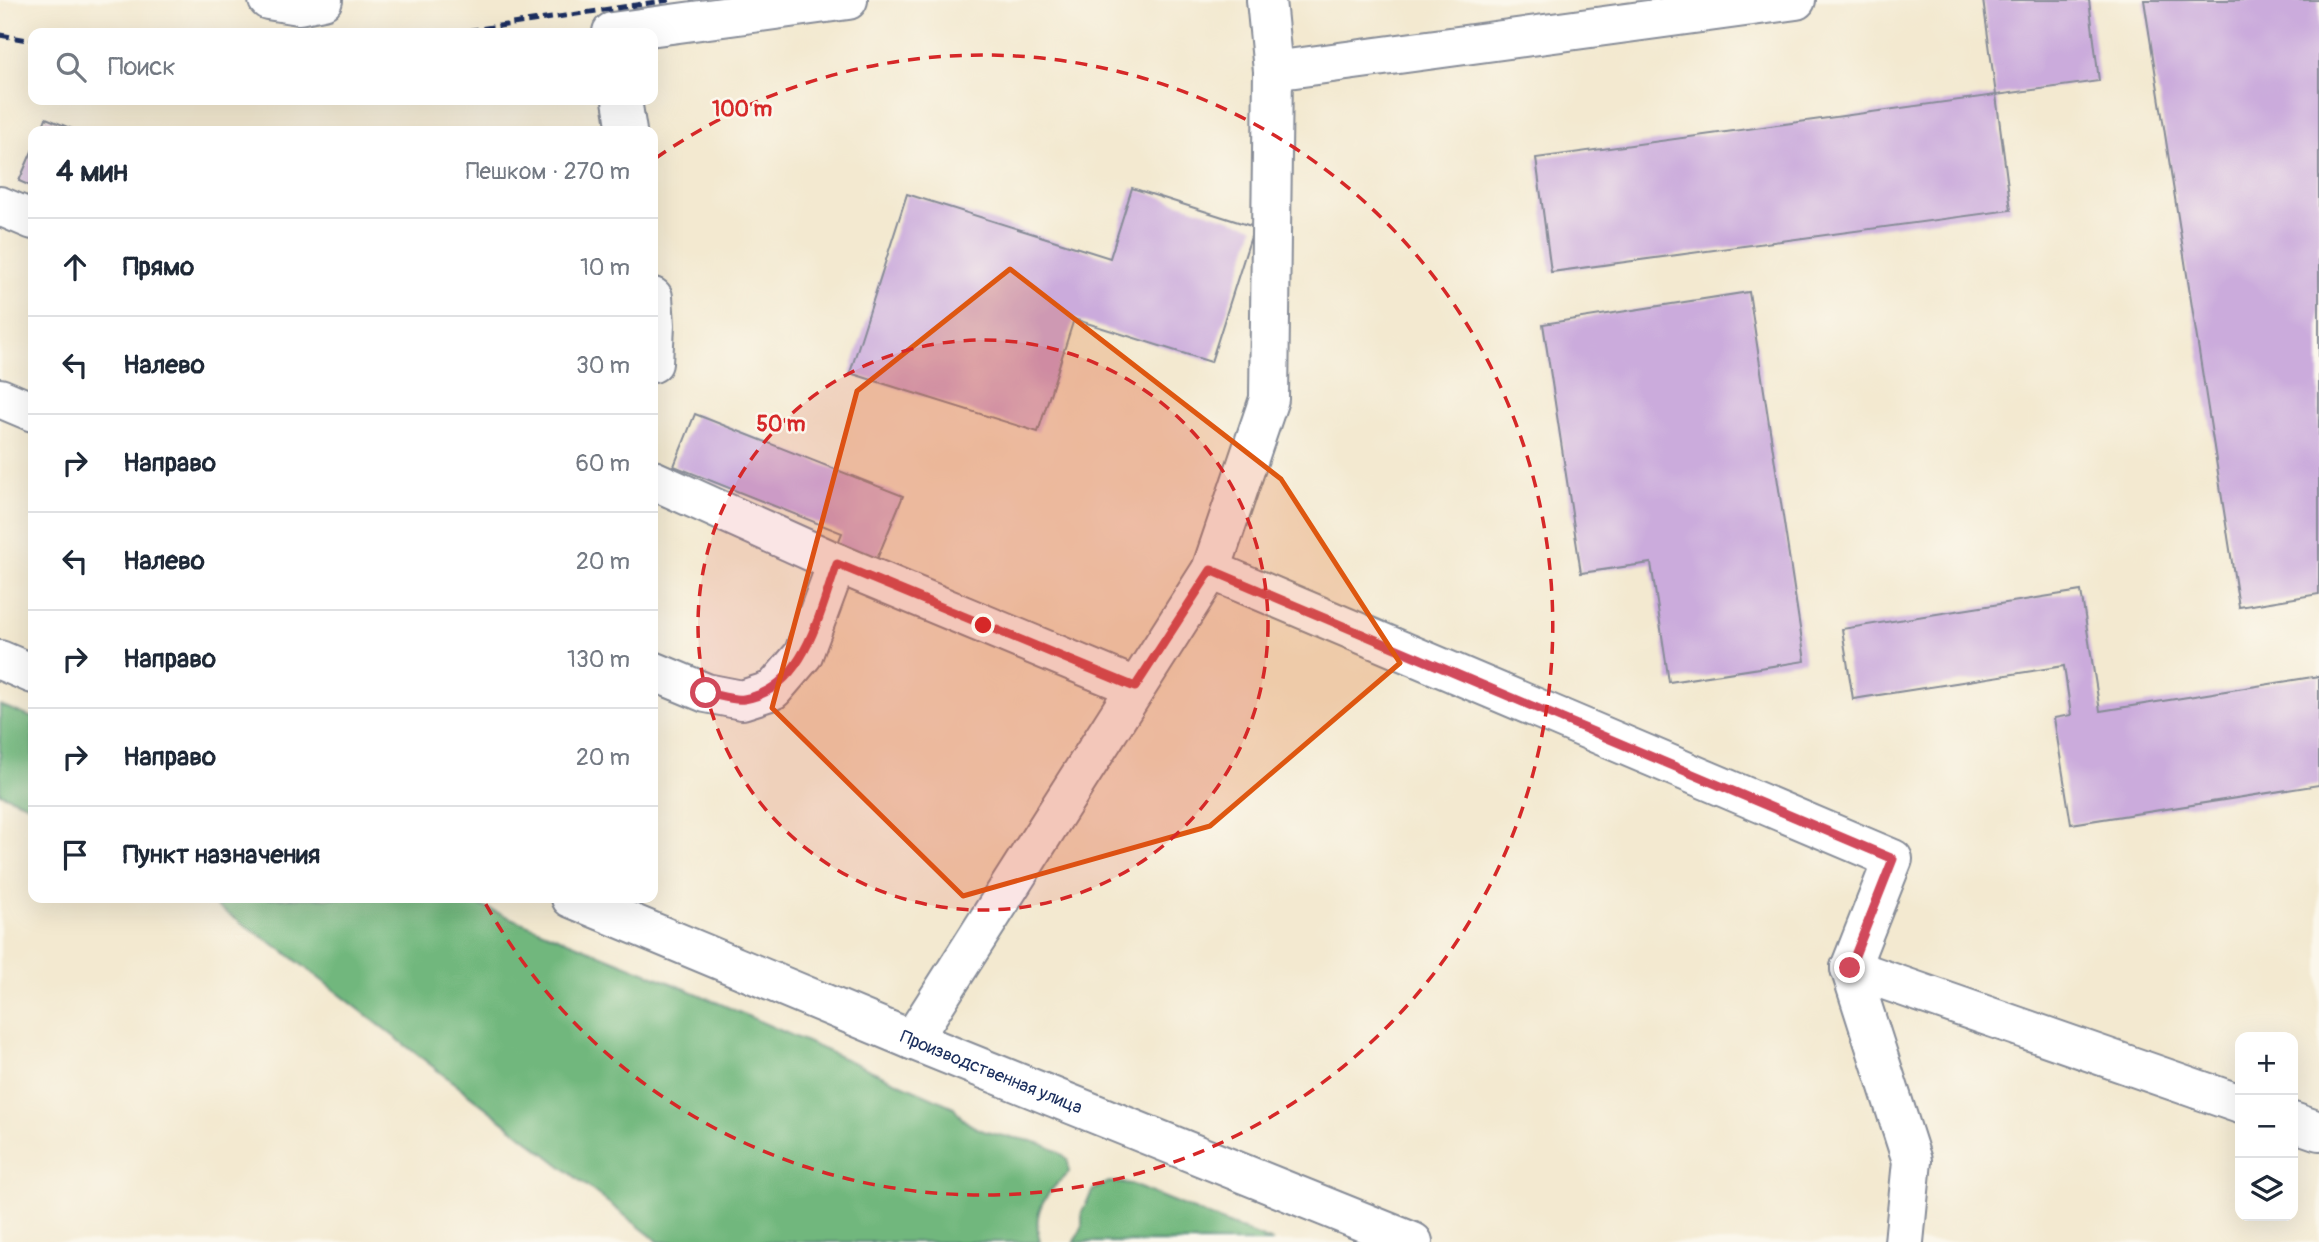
<!DOCTYPE html>
<html lang="ru">
<head>
<meta charset="utf-8">
<style>
  :root { --surface:#fff; --page:#f2f2f3; --text:#1f2937; --muted:#747a83; --line:#e0e1e3 }
  body { margin:0; font-family:Pangolin,sans-serif; background:var(--page); color:var(--text) }
  .controls { position:absolute; right:21px; bottom:21px; display:grid; overflow:hidden; border-radius:14px; box-shadow:0 7px 28px #0002 }
  .controls button { width:63px; height:63px; display:grid; place-items:center; padding:0; border:0; border-bottom:2px solid var(--line); background:var(--surface); color:var(--text); font:35px sans-serif }
  .stop { position:absolute; width:21px; height:21px; margin:-16px; border:5px solid #d1495b; border-radius:50%; background:#fff }
  .stop.end { background:#d1495b; border-color:#fff; box-shadow:0 2px 7px #0008 }
  .list { margin:0; padding:0; list-style:none }
  h2 { display:flex; justify-content:space-between; align-items:center; height:91px; margin:0; padding:0 28px; font-size:30px }
  h2 small { font-size:23px; font-weight:400; color:var(--muted) }
  .list li { display:grid; grid-template-columns:46px 1fr auto; gap:21px; align-items:center; box-sizing:border-box; height:98px; padding:0 28px; border-top:2px solid var(--line) }
  .list b { display:block; font-size:26px; white-space:nowrap }
  .list em { font-size:23px; font-style:normal; color:var(--muted) }
  .icon { flex:none; width:38px; height:38px; fill:none; stroke:currentColor; stroke-width:2; stroke-linecap:round; stroke-linejoin:round }
  .map { position:relative; flex:none; width:2319px; height:1242px; overflow:hidden }
  .search { position:absolute; background:var(--surface); box-shadow:0 7px 28px #0002; left:28px; top:28px; width:630px; height:77px; display:flex; align-items:center; gap:18px; box-sizing:border-box; padding:0 24px; border-radius:14px; color:var(--muted); font-size:26px }
  .panel { position:absolute; background:var(--surface); box-shadow:0 7px 28px #0002; left:28px; top:126px; width:630px; height:777px; border-radius:14px }
  .map>svg:first-child { display:block }
</style>
</head>
<body>
<div class="map">
<svg width="2319" height="1242" viewBox="0 0 2319 1242">
  <rect width="100%" height="100%" fill="#fbf7ec"/>
  <filter id="ink" filterUnits="userSpaceOnUse"><feTurbulence type="fractalNoise" baseFrequency=".0143" numOctaves="2"/><feDisplacementMap in="SourceGraphic" scale="14" xChannelSelector="R" yChannelSelector="G"/><feConvolveMatrix kernelMatrix="1 2 1 2 8 2 1 2 1" color-interpolation-filters="sRGB"/></filter>
  <filter id="wash" filterUnits="userSpaceOnUse"><feTurbulence type="fractalNoise" baseFrequency=".00686" numOctaves="4" result="noise"/><feDisplacementMap in="SourceGraphic" scale="28" xChannelSelector="R" yChannelSelector="G"/><feGaussianBlur stdDeviation="1.57" result="paint"/><feColorMatrix in="noise" values="0 0 0 0 0 0 0 0 0 0 0 0 0 0 0 0 0 1.4 0 .05"/><feComposite in="paint" operator="in"/></filter>
  <g filter="url(#wash)">
    <rect width="100%" height="100%" fill="#f3e9d0"/>
    <g fill="#71b77d" stroke="#46736e" stroke-width="2">
      <path d="M0 705 33 718V807L0 793Z"/>
      <path d="M204 898H462L698 994 954 1107C957 1111 960 1117 964 1120 994 1145 1039 1130 1068 1160L1069 1172C1046 1194 1031 1209 1040 1242H659L284 951Z"/>
      <path d="M1109 1182 1130 1184 1273 1242H1074L1082 1228V1212L1093 1190Z"/>
    </g>
    <g id="blocks">
      <g fill="#cbabdc">
        <path d="M1983 0H2089L2099 81 1996 95 2011 210 1551 272 1536 158 1996 95Z"/>
        <path d="M2144 0H2319V594L2239 607Z"/>
        <path d="M46 118 77 131H41Z"/>
        <path d="M33 149V187L19 181Z"/>
        <path d="M1132 188 1254 227 1211 362 1074 319 1038 432 850 373 907 194 1110 258Z"/>
        <path d="M1749 292 1805 661 1669 682 1651 563 1581 573 1543 324Z"/>
        <path d="M695 414 903 496 875 564 836 548 842 533 674 466Z"/>
        <path d="M2081 591 2100 711 2319 676V785L2071 824 2054 718 2071 715 2064 666 1853 699 1842 629Z"/>
      </g>
    </g>
  </g>
  <g filter="url(#ink)">
    <use href="#blocks" fill-opacity="0" stroke="#878c97" stroke-width="2"/>
    <g fill="none" stroke-linecap="round" stroke-linejoin="round">
      <defs>
        <g id="minor">
          <path d="M268 0 299 5 323 0"/>
          <path d="M612 32 848 0"/>
          <path d="M1273 71 1796 0"/>
          <path d="M622 100 627 131"/>
          <path d="M0 206 33 220"/>
          <path d="M653 297 655 325 653 363"/>
          <path d="M0 398 33 412"/>
          <path d="M653 480 837 563 1135 687"/>
          <path d="M1211 570 1893 859 1850 968 1912 1161 1904 1242"/>
          <path d="M653 671 706 693 742 700 773 690 803 655 837 563"/>
          <path d="M1850 968 2240 1104"/>
          <path d="M912 1040 1211 570 1269 399 1273 71 1266 0"/>
          <path d="M2293 1122 2319 1131"/>
        </g>
        <g id="major">
          <path d="M0 660 33 674"/>
          <path id="s1" d="M571 898 912 1040 1413 1242"/>
        </g>
      </defs>
      <use href="#minor" stroke="#878c97" stroke-width="42"/>
      <use href="#major" stroke="#878c97" stroke-width="42"/>
      <use href="#minor" stroke="#fff" stroke-width="38"/>
      <use href="#major" stroke="#fff" stroke-width="38"/>
      <g stroke="#1b2f5e" stroke-width="5" stroke-dasharray="10 5" stroke-linecap="butt">
        <path d="M453 33 669 0"/>
        <path d="M0 35 33 41"/>
      </g>
    </g>
  </g>
  <g fill="none" stroke-linecap="round" stroke-linejoin="round" filter="url(#ink)">
    <path stroke="#d1495b" stroke-width="9" d="M706 693C718 695 733 701 744 699 805 689 819 613 837 564L1135 687 1211 570 1893 859 1850 968"/>
  </g>
  <path fill="#de5710" fill-opacity="0.2" stroke="#de5710" stroke-width="5" stroke-linejoin="round" d="M1010 269 1281 479 1400 663 1210 826 963 896 772 708 857 391Z"/>
  <circle cx="983" cy="625" r="285" fill="#d62828" fill-opacity=".12"/>
  <g fill="none" stroke="#d62828" stroke-width="3.5" stroke-dasharray="12 9">
    <circle cx="983" cy="625" r="285"/>
    <path d="M656 158A570 570 0 1 1 484 901"/>
  </g>
  <g text-anchor="middle" dominant-baseline="central" stroke-width="5" stroke-linejoin="round" paint-order="stroke">
    <g font-size="18" fill="#1b2f5e" stroke="#fbf7ec">
      <text stroke="none"><textPath href="#s1" startOffset="455">Производственная улица</textPath></text>
    </g>
  </g>
  <circle cx="983" cy="625" r="10" fill="#d62828" stroke="#fbf7ec" stroke-width="3.5"/>
  <g font-size="21" text-anchor="middle" font-weight="bold" fill="#d62828" stroke="#fbf7ec" stroke-width="5" stroke-linejoin="round" paint-order="stroke">
    <text x="742" y="116">100 m</text>
    <text x="781" y="431">50 m</text>
  </g>
</svg>
<div class="controls">
<button>+</button>
<button>−</button>
<button><svg class="icon" aria-label="layers" viewBox="0 0 24 24"><path d="M12 4l9 5-9 5-9-5zM3 14l9 5 9-5"/></svg></button>
</div>
<div class="stop" style="left:706px;top:693px"></div>
<div class="stop end" style="left:1850px;top:968px"></div>
<div class="search"><svg class="icon" aria-label="search" viewBox="0 0 24 24"><circle cx="10" cy="10" r="6"/><path d="M15 15l6 6"/></svg>Поиск</div>
<section class="panel">
<h2>4 мин<small>Пешком · 270 m</small></h2>
<ul class="list">
<li><svg class="icon" aria-label="ahead" viewBox="0 0 24 24"><path d="M12 20V5M6 11l6-6 6 6"/></svg><div><b>Прямо</b></div><em>10 m</em></li>
<li><svg class="icon" aria-label="left" viewBox="0 0 24 24"><path d="M17 20v-9H6M10 6l-5 5 5 5"/></svg><div><b>Налево</b></div><em>30 m</em></li>
<li><svg class="icon" aria-label="right" viewBox="0 0 24 24"><path d="M7 20v-9h11M14 6l5 5-5 5"/></svg><div><b>Направо</b></div><em>60 m</em></li>
<li><svg class="icon" aria-label="left" viewBox="0 0 24 24"><path d="M17 20v-9H6M10 6l-5 5 5 5"/></svg><div><b>Налево</b></div><em>20 m</em></li>
<li><svg class="icon" aria-label="right" viewBox="0 0 24 24"><path d="M7 20v-9h11M14 6l5 5-5 5"/></svg><div><b>Направо</b></div><em>130 m</em></li>
<li><svg class="icon" aria-label="right" viewBox="0 0 24 24"><path d="M7 20v-9h11M14 6l5 5-5 5"/></svg><div><b>Направо</b></div><em>20 m</em></li>
<li><svg class="icon" aria-label="arrive" viewBox="0 0 24 24"><path d="M6 21V4h12l-3 4 3 4H6"/></svg><div><b>Пункт назначения</b></div></li>
</ul>
</section>
</div>
</body>
</html>
